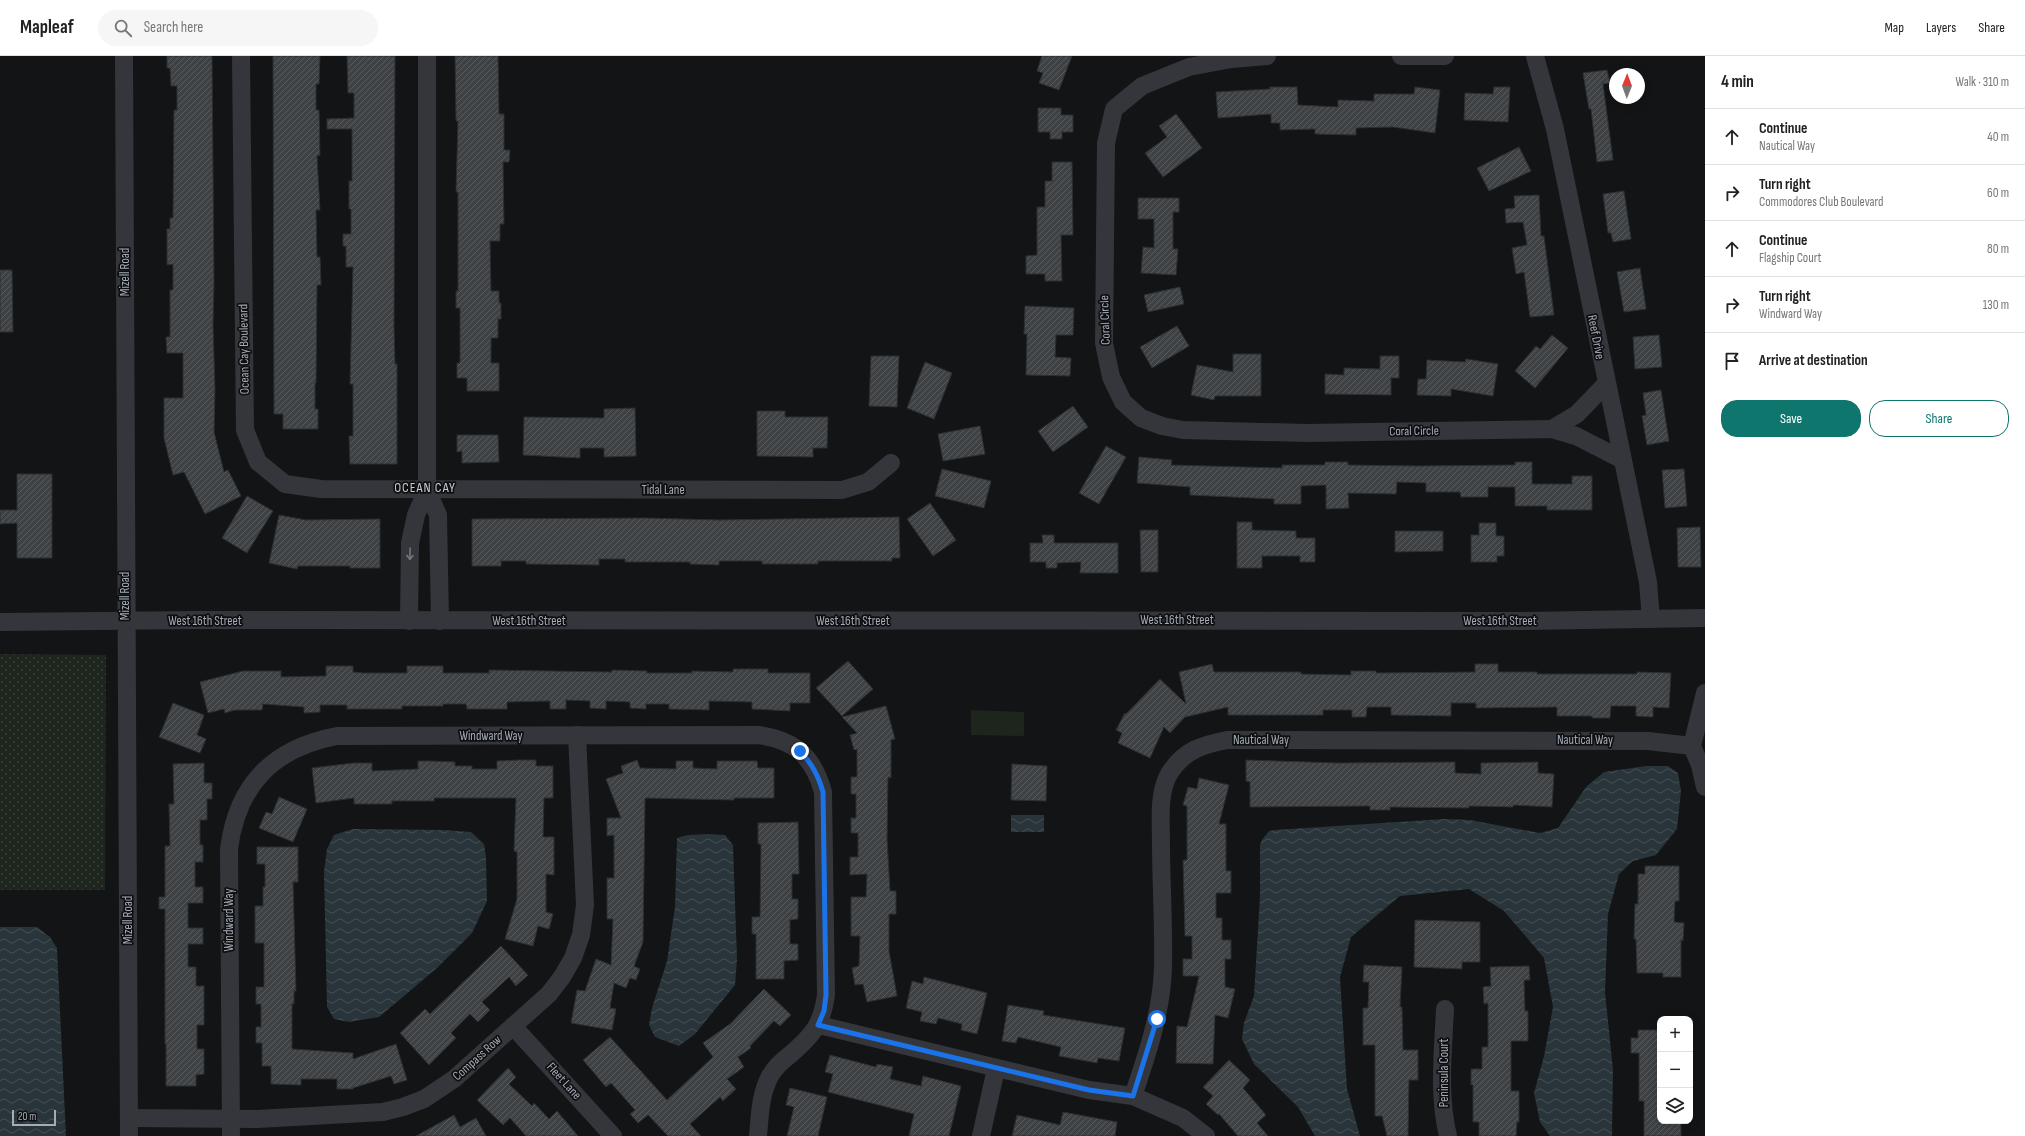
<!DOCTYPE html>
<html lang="en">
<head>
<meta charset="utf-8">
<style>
  :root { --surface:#fff; --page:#f6f6f6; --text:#222; --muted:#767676; --line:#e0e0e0; --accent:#0f766e }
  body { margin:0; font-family:"Sofia Sans Condensed",sans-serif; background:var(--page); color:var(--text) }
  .controls { position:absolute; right:12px; bottom:12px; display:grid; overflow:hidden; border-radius:8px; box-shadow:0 2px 10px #0003 }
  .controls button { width:36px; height:36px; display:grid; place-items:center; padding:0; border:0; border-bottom:1px solid var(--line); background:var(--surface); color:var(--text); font:20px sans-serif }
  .compass { position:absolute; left:1609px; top:12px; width:36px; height:36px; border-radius:50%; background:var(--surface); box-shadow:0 2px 10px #0003; rotate:1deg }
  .scale { position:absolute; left:12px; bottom:10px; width:44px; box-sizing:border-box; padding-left:4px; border:2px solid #a4acb7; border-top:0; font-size:11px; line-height:14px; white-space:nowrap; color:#a4acb7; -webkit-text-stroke:3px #0e0f10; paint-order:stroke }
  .stop { position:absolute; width:12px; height:12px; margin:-9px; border:3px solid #1a73e8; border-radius:50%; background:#fff }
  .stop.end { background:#1a73e8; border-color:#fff; box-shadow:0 1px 4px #0008 }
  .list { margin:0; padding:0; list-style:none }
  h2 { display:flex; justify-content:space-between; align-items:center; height:52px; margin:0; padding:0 16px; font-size:17px }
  h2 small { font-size:13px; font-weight:400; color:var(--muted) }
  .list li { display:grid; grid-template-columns:26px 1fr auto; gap:12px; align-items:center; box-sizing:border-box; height:56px; padding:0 16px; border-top:1px solid var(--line) }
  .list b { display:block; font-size:15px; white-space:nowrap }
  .list p { margin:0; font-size:13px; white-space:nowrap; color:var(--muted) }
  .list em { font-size:13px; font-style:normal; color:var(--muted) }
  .actions { display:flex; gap:8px; padding:12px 16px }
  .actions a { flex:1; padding:9px 0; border:1px solid var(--accent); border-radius:16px; text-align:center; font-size:14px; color:var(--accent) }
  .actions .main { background:var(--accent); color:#fff }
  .icon { flex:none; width:22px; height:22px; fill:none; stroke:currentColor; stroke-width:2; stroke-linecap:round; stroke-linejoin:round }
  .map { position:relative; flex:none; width:1705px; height:1080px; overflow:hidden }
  header { display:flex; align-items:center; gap:24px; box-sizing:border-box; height:56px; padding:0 20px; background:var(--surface); border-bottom:1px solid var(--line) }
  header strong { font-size:19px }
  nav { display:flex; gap:22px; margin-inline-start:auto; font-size:14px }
  .search { width:280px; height:36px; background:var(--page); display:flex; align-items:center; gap:10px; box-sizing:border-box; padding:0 14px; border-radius:22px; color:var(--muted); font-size:15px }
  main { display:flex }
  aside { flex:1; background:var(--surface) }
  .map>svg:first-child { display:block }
</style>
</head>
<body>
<header>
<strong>Mapleaf</strong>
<div class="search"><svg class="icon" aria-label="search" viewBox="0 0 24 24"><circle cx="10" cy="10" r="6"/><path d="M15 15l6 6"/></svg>Search here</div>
<nav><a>Map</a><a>Layers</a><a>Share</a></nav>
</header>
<main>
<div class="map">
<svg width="1705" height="1080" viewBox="0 0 1705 1080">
  <defs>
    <pattern id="grass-dots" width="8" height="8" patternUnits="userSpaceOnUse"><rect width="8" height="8" fill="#1d251d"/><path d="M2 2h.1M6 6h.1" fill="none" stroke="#3b423c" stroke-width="1.8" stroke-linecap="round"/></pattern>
    <pattern id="water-waves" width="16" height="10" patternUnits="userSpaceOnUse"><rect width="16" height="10" fill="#29353a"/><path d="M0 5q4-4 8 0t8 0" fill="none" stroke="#455054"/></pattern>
    <pattern id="building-hatch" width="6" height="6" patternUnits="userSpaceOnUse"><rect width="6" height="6" fill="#3f4245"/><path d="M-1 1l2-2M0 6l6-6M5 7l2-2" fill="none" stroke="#585b5e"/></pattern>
  </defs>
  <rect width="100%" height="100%" fill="#131415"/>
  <path fill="url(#grass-dots)" d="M0 598 106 599 105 834H0Z"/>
  <path fill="#1d251d" d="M971 654 1024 656V680L971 679Z"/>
  <g fill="url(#water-waves)">
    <path d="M1646 710H1668L1678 717 1681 735 1677 773 1656 799 1633 805 1619 818 1608 858 1605 936 1613 1014 1612 1080H1550L1540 1066 1534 1037 1544 1000 1553 951 1544 902 1504 855 1469 833 1400 840 1351 881 1340 921 1347 1033 1360 1080H1315L1298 1051 1254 1008 1242 983 1244 967 1254 940 1260 840V789L1262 784 1269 775 1275 774 1444 763 1470 764 1540 777 1558 772 1586 731 1604 716Z"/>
    <rect x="1011" y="759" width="33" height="17"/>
    <path d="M353 773 443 774 471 776 484 788 486 801 487 845 472 877 437 912 379 961 349 966 334 963 327 951 324 816 327 793 334 779Z"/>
    <path d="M708 778 725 779 733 789 737 903 735 929 695 978 679 990 655 981 649 969 652 952 667 905 675 851 677 782 688 779Z"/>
    <path d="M0 871H37L50 881 57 892 66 1080H0Z"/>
  </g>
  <g fill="url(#building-hatch)" stroke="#2d2e31">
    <path d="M167 0H212L214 226 213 269 215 334 214 376 224 416 228 414 241 440 205 458 184 416 173 419 164 382V342H183V297H167L166 281H170V234H173V208L167 209V173H170V162H173L174 54H177V30H171L170 12H167Z"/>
    <path d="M273 0H320L319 28H316V54H319L320 99 317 100 320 154H316L317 201H320L321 229H317L316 327H315V353H318V373H283V358H274Z"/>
    <path d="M347 0H395L394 272 395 308H397V408H350L349 380H353V328H350L353 211H346V190H343V178H351V153H349V125H352V73H327V63L354 62V37H348Z"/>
    <path d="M455 0H498L499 58H504V94H510L509 106H503L504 168H500V185H490L491 235H499V247H501V263H498V282H491V307H499V335H467V322H457V307H460V252H456V235H458V136H456L458 65H456Z"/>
    <path d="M1042 0H1072L1059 34 1039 27 1043 17 1037 15Z"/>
    <path d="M1607 14 1610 27 1603 28 1613 104 1597 106 1591 53H1589L1583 17Z"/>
    <path d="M1270 31H1297L1298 49 1338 51V44L1374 45V38H1414L1415 31 1440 34 1435 77 1393 71 1356 72V79L1315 78V73L1280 74V67H1271V58L1218 62 1216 36 1270 33Z"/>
    <path d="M1494 31H1510L1508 66 1464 64 1465 37 1493 38Z"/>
    <path d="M1038 52H1061V59H1073V76H1062V83H1050V76H1038Z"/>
    <path d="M1176 58 1202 92 1163 121 1145 97 1167 81 1159 70Z"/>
    <path d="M1519 91 1531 115 1489 135 1477 112Z"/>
    <path d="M1052 106H1072L1073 179H1061L1062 225H1045V218H1026V200L1037 199V151H1045V125H1052Z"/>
    <path d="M1624 135 1631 183 1613 186 1611 177H1608L1603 138Z"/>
    <path d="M1539 139 1541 180H1544L1554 259 1530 261 1524 216 1516 218 1512 192 1527 189 1523 166 1506 167 1505 153 1515 152 1514 140Z"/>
    <path d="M1138 142H1179V156H1173V193H1178L1176 219 1141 217 1143 191 1154 192V163H1138Z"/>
    <path d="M1640 212 1646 253 1624 256 1617 216Z"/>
    <path d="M0 214H12L13 276H0Z"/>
    <path d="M1180 231 1184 248 1148 256 1144 239Z"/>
    <path d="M1025 250 1074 252 1073 279H1056L1055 301 1071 302 1070 320 1026 319 1027 278H1024Z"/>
    <path d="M1177 270 1189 290 1152 312 1140 291Z"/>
    <path d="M1552 279 1568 292 1535 332 1515 315 1536 290 1540 293Z"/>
    <path d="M1659 279 1662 311 1635 313 1633 281Z"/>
    <path d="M1233 298H1261V340H1215L1214 344 1191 339 1197 309 1233 316Z"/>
    <path d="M871 300H899L897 351 869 350Z"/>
    <path d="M1380 300H1399V322H1391V339L1325 338V318L1344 319V312L1380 313Z"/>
    <path d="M1466 303 1498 308 1493 340 1451 333V340L1417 339 1418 323H1426L1427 304 1465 306Z"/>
    <path d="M925 306 952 317 934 363 907 352Z"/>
    <path d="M1661 334 1669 385 1647 389 1642 360 1646 359 1643 337Z"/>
    <path d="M1073 350 1088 371 1053 396 1038 375Z"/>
    <path d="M635 352 636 400 604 401V392H580V402L523 399 524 361 604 362V353Z"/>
    <path d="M757 355H785V361H828L827 392H813V401L757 400Z"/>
    <path d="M980 370 985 398 943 405 938 378Z"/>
    <path d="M457 379H498L499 406 462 407V395L457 396Z"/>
    <path d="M1106 390 1126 401 1099 448 1079 437Z"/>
    <path d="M1139 401 1172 404 1171 409 1282 412V409H1325V406H1348V409L1418 410 1515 409V406H1532V428H1572V420H1592V454H1547V450H1515V431H1488V441H1461L1460 436H1426V427L1397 426 1396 438 1348 437 1349 452 1326 453V429L1301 430V448H1274V443L1190 439V431L1137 427Z"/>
    <path d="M942 413 991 425 984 452 935 440Z"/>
    <path d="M1684 413 1687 450 1665 452 1662 414Z"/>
    <path d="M17 418H52V502H17V467L0 468V454H17Z"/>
    <path d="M247 440 273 455 247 497 222 482Z"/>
    <path d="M930 447 956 484 933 500 907 463Z"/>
    <path d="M279 459 306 464 380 463V512H350V510H298L297 513 269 507Z"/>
    <path d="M899 461 900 502H892V505H818V508H762V505H719V509L690 508V506H625V503H599V509L526 508V505H501V510H472V463L644 462 719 464Z"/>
    <path d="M1237 466H1252V474L1296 475V482H1315V506H1300V500H1262V512H1237Z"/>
    <path d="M1479 467H1496V480H1504V500H1497V506H1471V479H1479Z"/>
    <path d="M1700 471 1701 511H1678L1677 472Z"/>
    <path d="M1140 474H1158V516H1141Z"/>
    <path d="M1395 475H1443V495L1395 496Z"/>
    <path d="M1042 479H1054V487H1118V517H1080L1081 506 1057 507V512H1046V506H1030V487H1043Z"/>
    <path d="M848 605 873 633 842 660 816 632Z"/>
    <path d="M1212 608 1214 616H1301V618L1351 619V615H1376V617L1475 616V608H1498V616H1537V618H1637V616L1671 617 1669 652 1653 651V661L1636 660V650H1611L1610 662H1592V660H1557V651L1476 652V647H1451V660L1391 659V651H1367L1366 661H1352V654H1323V659H1228V651L1185 661 1170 677 1164 671 1150 702 1118 687 1122 677 1116 674 1125 657 1126 658 1160 623 1186 648 1179 616Z"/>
    <path d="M326 610H353V616L363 617H407V610H443V617H489V614L612 616V614L647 615V617H692V615L733 616V613H768V617H810V647H790V655L752 653V646L709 645V654L669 653V648H646V653L630 652V646L606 645V653L590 652V645L566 644V653H550V645L507 646V653H467L466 648H443V650H402V653H347V649H320V656L304 657V651L263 648 262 654H235L225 657 224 653 208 657 200 626 243 615H281V621L326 620Z"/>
    <path d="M173 647 204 659 197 679 206 683 200 697 159 681Z"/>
    <path d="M886 650 895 683 891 684V722L888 721 887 782 890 835H896V858H889V895L897 940 867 946 863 928 855 929 852 912 859 910 860 880H851V841H866L867 818 850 819V801H858V777H851V762H856V738H851V721H857V693L854 694 850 679 857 677 842 661Z"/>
    <path d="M520 704H536V710H553V742H544L543 781H554V819L546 818V856L553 858 549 873 538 870 533 890 505 883 517 843V796L514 795 516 742H434V745H392V748H354V742L316 747 312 712 354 707H372V715L418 713V705H429L455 706V710H472V713H497V705Z"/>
    <path d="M637 704 640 712 676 713V705H693V712L717 713V705H757L758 712H774V742H734V744L645 742 643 886 634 910 640 913 636 924 630 922 626 932 614 927 610 952 616 953 612 974 571 967 577 934 585 935 596 903 611 909 613 863H607V822H614V779L607 780V762H621L606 723 623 717 621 710Z"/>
    <path d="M1246 704 1338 707 1455 706V717L1481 718V707L1538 706V717L1554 718 1552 751 1513 749V751L1469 750V752L1390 751V754H1370V750L1250 751V726L1246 725Z"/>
    <path d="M204 707V727H212V743H207V764H200V789H203V806H195V831H203V847H188V872H203V888H188V911H196V930H204V969H197V993H204V1018L196 1019V1030H166V988H165V853H159V841H165V790H170L169 748H174L173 708Z"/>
    <path d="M1012 708 1047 710 1046 745 1011 744Z"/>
    <path d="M1199 722 1229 729 1219 768H1226V815H1231V837H1216V862H1222V884H1231V903H1225V931L1235 933 1228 962 1215 959 1213 1008 1176 1007 1177 970 1187 971 1199 920H1183V903H1192V880H1185L1183 804H1187V750L1183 749 1188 731 1197 733Z"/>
    <path d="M279 741 307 753 293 786 259 772 266 756 272 758Z"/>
    <path d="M798 766 799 818H792V843H798V863L790 864V888H798V904L784 905V923H756V878H752V861H760L761 788H758V767Z"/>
    <path d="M257 791H298V826H293L296 935H294V948H292V993L353 997V1003L396 988 407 1024 394 1028 391 1020 353 1032V1033H337V1023H301V1029L271 1028V1010H262V987H256V971H261V948H256V931H264V887H255V850H263V831H265V808H257Z"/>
    <path d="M1645 810H1679V845H1675L1674 866 1684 867 1683 885 1681 884V921H1663V917H1637L1636 883H1634L1635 848H1638V818H1645Z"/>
    <path d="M1415 864 1480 866V906H1462V913L1414 911Z"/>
    <path d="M501 890 528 919 516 930 509 921 482 946 490 954 478 966 470 958 451 977 456 982 429 1009 400 977 425 953 430 958Z"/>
    <path d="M1364 909 1402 911 1400 951H1402L1403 994H1418V1024H1409L1408 1080H1387L1382 1060H1375V989H1363V952H1368L1369 926H1363Z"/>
    <path d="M1529 910 1530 924H1524L1525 955H1528V985H1511V1035H1519V1066H1517L1516 1080H1479V1066H1473V1029H1471V1013H1482V991H1488V947L1484 948 1483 931 1491 930 1490 911Z"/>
    <path d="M924 921 987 937 977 978 961 974 962 968 938 962 936 968 920 965 922 956 906 952 912 925 923 928Z"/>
    <path d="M764 933 791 959 780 970 774 965 750 990 751 992 738 1001 744 1011 727 1023 736 1033 723 1045 720 1041 690 1068 701 1080H668L648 1059 638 1067 630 1058 635 1054 611 1027 606 1031 583 1004 610 981 667 1044 713 1001 703 987 730 968Z"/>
    <path d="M1008 949 1044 955 1043 959 1125 972 1119 1005 1098 1002 1097 1007 1059 1000 1061 991 1018 981 1016 987 1002 985Z"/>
    <path d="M1638 974H1660V1065H1681V1080H1644V1045H1639V997H1631V982H1638Z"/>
    <path d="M830 999 876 1011 877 1008 893 1011 890 1023 921 1030 923 1020 961 1030 949 1080H909L914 1058 828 1036 833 1018 825 1016Z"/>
    <path d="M1229 1004 1250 1024 1243 1032 1266 1059 1257 1067 1268 1080H1238L1219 1058 1218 1059 1206 1048 1213 1040 1203 1031Z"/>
    <path d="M508 1012 516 1021 509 1028 532 1050 534 1047 549 1063 557 1055 578 1080H526L510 1062 503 1069 477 1044Z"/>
    <path d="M790 1032 827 1041 818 1080H787L794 1051 786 1049Z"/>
    <path d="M1063 1056 1117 1066 1115 1080H1012L1017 1059 1060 1069Z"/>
    <path d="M454 1059 460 1071 476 1062 486 1080H416Z"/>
  </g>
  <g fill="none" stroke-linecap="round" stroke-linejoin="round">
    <g stroke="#34363b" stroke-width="18">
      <path d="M124 0 129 1080"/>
      <path d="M241 0 245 374 258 406 285 428 321 433 842 434 868 426 891 407"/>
      <path d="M1267 0 1231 3 1189 11 1142 30 1114 53 1106 87 1104 287 1111 321 1123 346 1141 362 1162 370 1183 374 1307 377 1552 373 1576 380 1621 403"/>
      <path d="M1401 0H1445"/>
      <path d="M1535 0 1555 73 1648 526 1651 563"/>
      <path d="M1552 373 1577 358 1606 328"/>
      <path d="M427 434 438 459 440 565"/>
      <path d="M409 565 410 487 416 459 427 434V0"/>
      <path d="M0 566 197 564 1521 565 1705 562"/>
      <path d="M1705 637 1692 690 1700 709 1705 731"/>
      <path d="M1445 953C1443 996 1438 1039 1448 1080"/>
      <path d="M819 969 1089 1034 1133 1040 1183 1062 1206 1080"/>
      <path d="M513 970 613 1080"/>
      <path d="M1133 1040C1147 999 1162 955 1163 911 1164 869 1161 828 1161 786 1161 765 1158 737 1169 718 1184 694 1202 689 1227 684L1648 685 1692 690"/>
      <path d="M129 1062 257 1063 383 1056 403 1051 424 1043 454 1023 549 938 562 921 573 902 581 879 585 849 577 679"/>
      <path d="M231 1080 229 793C237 729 273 692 337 680L758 679C795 684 813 700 823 736L826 939C822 968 813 979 791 998 783 1004 775 1011 770 1020 760 1039 760 1059 758 1080"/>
      <path d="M981 1080 996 1013"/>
    </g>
  </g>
  <defs><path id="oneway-shaft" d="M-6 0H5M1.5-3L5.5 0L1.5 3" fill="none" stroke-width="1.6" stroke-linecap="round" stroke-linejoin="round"/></defs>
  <use stroke="#72777f" href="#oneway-shaft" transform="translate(410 498) rotate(91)"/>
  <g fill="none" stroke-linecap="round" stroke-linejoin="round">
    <path stroke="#1a73e8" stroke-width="5" d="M800 695C812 708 818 719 823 736L826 939 824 955 818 969 1089 1034 1133 1040 1157 963"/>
  </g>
  <g text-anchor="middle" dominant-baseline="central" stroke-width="3.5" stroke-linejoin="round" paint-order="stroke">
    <g font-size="13" fill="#a4acb7" stroke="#0e0f10">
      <text transform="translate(125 216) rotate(-90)">Mizell Road</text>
      <text transform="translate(1105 264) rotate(-92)">Coral Circle</text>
      <text transform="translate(1596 281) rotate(79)">Reef Drive</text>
      <text transform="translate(244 293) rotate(-91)">Ocean Cay Boulevard</text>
      <text transform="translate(1414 375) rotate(-1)">Coral Circle</text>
      <text x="663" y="434">Tidal Lane</text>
      <text transform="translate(125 540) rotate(-90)">Mizell Road</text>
      <text x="1177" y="564">West 16th Street</text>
      <text x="205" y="565">West 16th Street</text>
      <text x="529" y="565">West 16th Street</text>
      <text x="853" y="565">West 16th Street</text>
      <text x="1500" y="565">West 16th Street</text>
      <text x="491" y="680">Windward Way</text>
      <text x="1261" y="684">Nautical Way</text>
      <text x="1585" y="684">Nautical Way</text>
      <text transform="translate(128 864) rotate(-90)">Mizell Road</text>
      <text transform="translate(229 864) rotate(-90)">Windward Way</text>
      <text transform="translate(477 1002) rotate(-42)">Compass Row</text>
      <text transform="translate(1444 1017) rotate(-90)">Peninsula Court</text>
      <text transform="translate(564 1025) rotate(48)">Fleet Lane</text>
    </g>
    <g font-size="14" letter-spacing="1" fill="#c5cbd2" stroke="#0e0f10">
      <text x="425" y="431">OCEAN CAY</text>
    </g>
  </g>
</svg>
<div class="controls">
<button>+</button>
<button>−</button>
<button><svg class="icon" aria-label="layers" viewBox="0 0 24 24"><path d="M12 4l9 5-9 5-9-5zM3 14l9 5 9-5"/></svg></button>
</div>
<svg class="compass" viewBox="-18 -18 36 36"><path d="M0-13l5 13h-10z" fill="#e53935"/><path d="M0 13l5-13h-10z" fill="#767676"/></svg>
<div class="scale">20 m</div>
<div class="stop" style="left:1157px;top:963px"></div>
<div class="stop end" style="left:800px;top:695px"></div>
</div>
<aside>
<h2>4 min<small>Walk · 310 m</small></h2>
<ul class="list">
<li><svg class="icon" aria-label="ahead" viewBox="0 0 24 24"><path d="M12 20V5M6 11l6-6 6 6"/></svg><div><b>Continue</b><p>Nautical Way</p></div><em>40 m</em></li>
<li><svg class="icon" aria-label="right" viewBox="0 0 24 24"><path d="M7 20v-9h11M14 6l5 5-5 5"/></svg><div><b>Turn right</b><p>Commodores Club Boulevard</p></div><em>60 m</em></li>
<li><svg class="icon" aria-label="ahead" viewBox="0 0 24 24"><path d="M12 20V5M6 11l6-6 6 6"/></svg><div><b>Continue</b><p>Flagship Court</p></div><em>80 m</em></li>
<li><svg class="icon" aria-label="right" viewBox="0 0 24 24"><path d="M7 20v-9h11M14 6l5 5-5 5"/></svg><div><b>Turn right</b><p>Windward Way</p></div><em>130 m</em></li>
<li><svg class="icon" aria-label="arrive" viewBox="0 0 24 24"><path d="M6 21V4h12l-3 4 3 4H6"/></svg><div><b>Arrive at destination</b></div></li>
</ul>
<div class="actions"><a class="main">Save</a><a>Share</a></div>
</aside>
</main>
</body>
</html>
